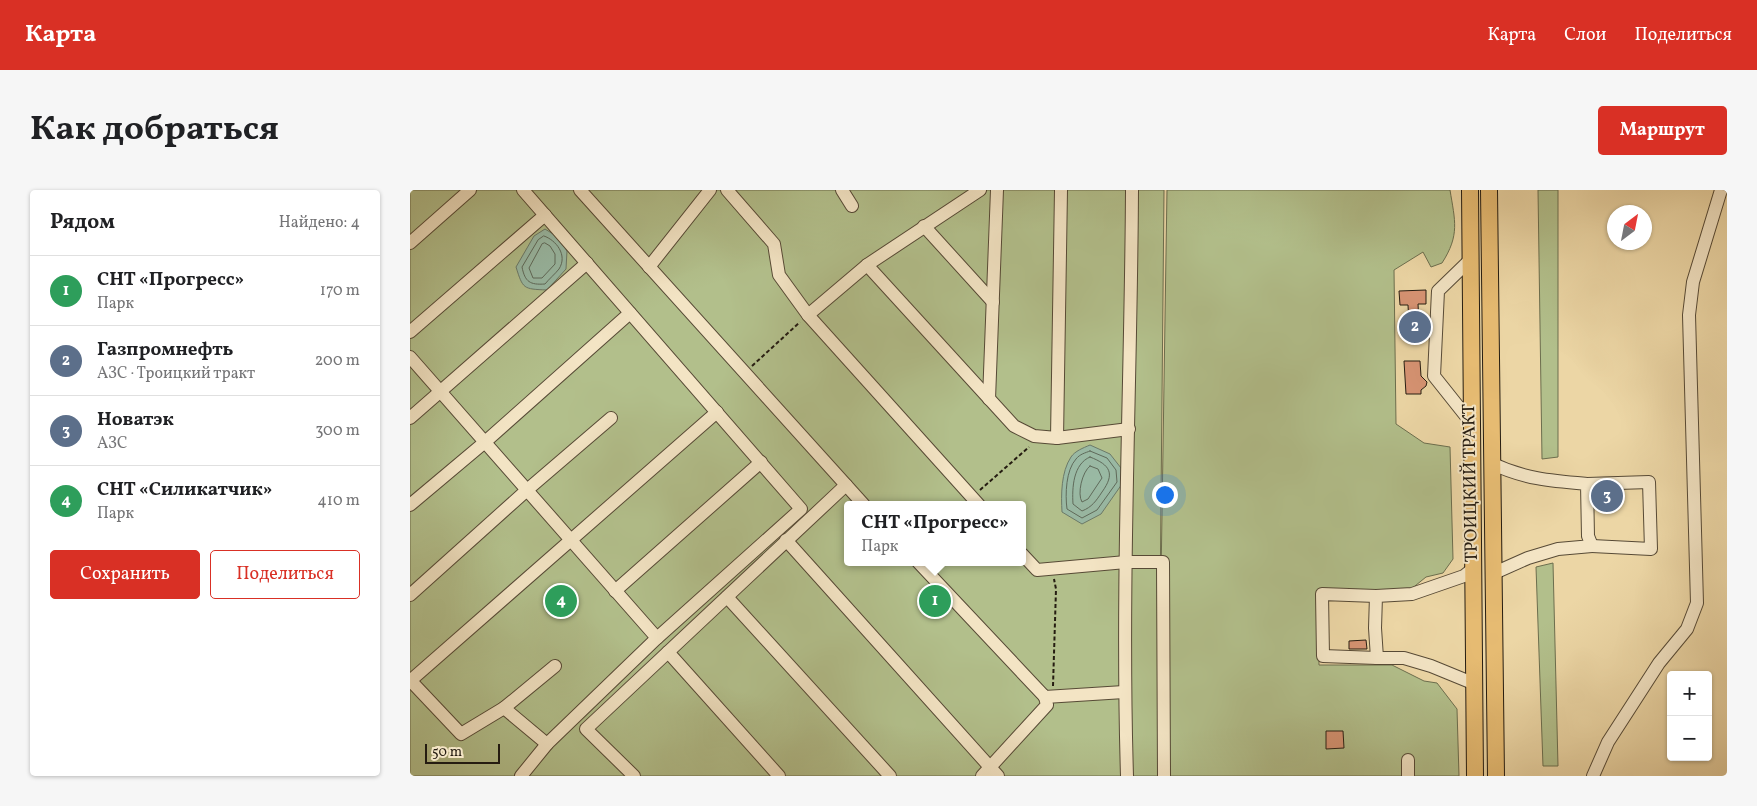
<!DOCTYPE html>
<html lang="ru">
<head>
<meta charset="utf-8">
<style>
  :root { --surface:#fff; --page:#f6f6f6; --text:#202124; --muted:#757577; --line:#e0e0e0; --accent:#d93025 }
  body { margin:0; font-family:Vollkorn,serif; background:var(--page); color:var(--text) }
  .controls { position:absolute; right:15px; bottom:15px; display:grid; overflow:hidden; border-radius:5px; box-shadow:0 1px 4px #0004 }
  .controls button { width:45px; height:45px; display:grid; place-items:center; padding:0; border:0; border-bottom:1px solid var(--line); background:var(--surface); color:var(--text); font:25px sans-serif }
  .compass { position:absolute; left:1197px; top:15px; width:45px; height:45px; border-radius:50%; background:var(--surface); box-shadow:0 1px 4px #0004; rotate:32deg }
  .scale { position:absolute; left:15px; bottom:12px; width:75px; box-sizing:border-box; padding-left:5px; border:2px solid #251c11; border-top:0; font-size:14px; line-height:18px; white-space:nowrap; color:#251c11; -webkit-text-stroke:4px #f3e4c4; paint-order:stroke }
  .you { position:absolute; left:754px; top:304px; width:18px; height:18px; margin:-12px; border:4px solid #fff; border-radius:50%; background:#1a73e8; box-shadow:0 0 0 8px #1a73e833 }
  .badge { display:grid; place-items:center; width:32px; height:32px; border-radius:50%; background:var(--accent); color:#fff; font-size:16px; font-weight:700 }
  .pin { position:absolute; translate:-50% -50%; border:2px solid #fff; box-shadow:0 1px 5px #0006 }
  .popup { position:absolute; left:434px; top:311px; width:182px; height:65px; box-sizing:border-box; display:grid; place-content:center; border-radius:5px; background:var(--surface); filter:drop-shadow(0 1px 4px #0005); font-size:16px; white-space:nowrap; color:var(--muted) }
  .popup b { font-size:19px; color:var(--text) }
  .popup::after { content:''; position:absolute; left:50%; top:100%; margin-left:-10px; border:10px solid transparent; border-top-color:var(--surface) }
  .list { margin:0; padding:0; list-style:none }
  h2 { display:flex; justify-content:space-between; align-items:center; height:65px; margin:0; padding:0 20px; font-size:21px }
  h2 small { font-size:16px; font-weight:400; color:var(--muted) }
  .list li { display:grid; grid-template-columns:32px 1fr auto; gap:15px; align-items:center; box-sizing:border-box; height:70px; padding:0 20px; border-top:1px solid var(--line) }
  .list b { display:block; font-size:19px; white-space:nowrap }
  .list p { margin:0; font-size:16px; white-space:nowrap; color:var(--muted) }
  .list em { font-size:16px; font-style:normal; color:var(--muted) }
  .actions { display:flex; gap:10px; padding:15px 20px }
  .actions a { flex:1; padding:11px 0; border:1px solid var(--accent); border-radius:5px; text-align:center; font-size:18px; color:var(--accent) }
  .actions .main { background:var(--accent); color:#fff }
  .map { position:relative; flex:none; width:1317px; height:586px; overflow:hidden; border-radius:5px }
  header { display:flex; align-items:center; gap:30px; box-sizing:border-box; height:70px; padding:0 25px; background:var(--accent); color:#fff }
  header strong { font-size:24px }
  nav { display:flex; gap:28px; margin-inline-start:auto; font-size:18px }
  .intro { display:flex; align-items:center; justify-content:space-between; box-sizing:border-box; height:120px; padding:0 30px }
  h1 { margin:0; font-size:35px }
  .button { padding:12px 22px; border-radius:5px; background:var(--accent); color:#fff; font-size:18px; font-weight:700 }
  main { display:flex; gap:30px; padding:0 30px }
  aside { flex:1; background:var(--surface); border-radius:5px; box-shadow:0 1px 4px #0004 }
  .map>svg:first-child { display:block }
</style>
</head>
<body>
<header>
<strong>Карта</strong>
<nav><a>Карта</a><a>Слои</a><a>Поделиться</a></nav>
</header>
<div class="intro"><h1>Как добраться</h1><a class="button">Маршрут</a></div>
<main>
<aside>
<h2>Рядом<small>Найдено: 4</small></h2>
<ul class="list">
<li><span class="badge" style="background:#2e9e5b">1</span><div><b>СНТ «Прогресс»</b><p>Парк</p></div><em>170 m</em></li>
<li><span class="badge" style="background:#5c6f8a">2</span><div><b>Газпромнефть</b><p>АЗС · Троицкий тракт</p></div><em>200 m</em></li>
<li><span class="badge" style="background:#5c6f8a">3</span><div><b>Новатэк</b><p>АЗС</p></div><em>300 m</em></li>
<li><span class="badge" style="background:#2e9e5b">4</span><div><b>СНТ «Силикатчик»</b><p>Парк</p></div><em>410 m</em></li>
</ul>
<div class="actions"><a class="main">Сохранить</a><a>Поделиться</a></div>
</aside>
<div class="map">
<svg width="1317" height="586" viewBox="0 0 1317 586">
  <rect width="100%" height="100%" fill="#ecd6a5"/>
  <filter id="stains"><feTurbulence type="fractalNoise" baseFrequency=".004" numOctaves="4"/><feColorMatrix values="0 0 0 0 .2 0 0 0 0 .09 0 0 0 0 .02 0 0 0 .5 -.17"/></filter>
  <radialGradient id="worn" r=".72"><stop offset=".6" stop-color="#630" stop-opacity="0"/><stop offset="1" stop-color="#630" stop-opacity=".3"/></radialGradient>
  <g fill="#b2bf8b" stroke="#6c6e4e" fill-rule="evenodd">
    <path d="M0 0H754L749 520 757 0H1040C1045 31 1050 45 1032 73L1021 77 1013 62 984 80 986 234 1014 253 1040 257 1043 369 1033 383 1016 387 1000 400 908 402 909 475H982L1014 491 1027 493 1047 519 1049 586H0ZM438 315H612V372H438Z"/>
    <path d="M1128 0H1148V267L1132 269Z"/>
    <path d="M1143 373 1148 576H1133L1126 377Z"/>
  </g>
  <g fill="#99b9a4" stroke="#6b7a69">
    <path d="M135 39 148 47 157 61 156 79 137 100C113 99 113 99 106 77L124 46Z"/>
    <path d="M680 255 700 264 711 278 712 294 691 324 672 334 652 322C651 305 651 282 661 267 665 261 673 258 680 255Z"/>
  </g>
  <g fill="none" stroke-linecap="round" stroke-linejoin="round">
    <g stroke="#5f6a5a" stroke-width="1">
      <path d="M134 46C146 50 158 65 149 79 145 84 139 89 135 94 120 95 115 92 112 77L128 50Z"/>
      <path d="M135 53 140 56 145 64V74L132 88H123L119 78 132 54Z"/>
      <path d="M680 261 697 268 706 280 707 292 687 320 672 328 657 319C655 304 656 280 666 269 670 264 675 263 680 261Z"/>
      <path d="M680 267C701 275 705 284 692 302 686 311 682 317 672 321L663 314C662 298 663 274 680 267Z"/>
      <path d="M680 276 688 279 692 288 678 309 672 312C667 304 672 282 680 276Z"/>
    </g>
  </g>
  <g fill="#d89474" stroke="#251c11">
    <path d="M1016 100V114H1008L1009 133H1014V145L995 146 994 134H999L998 115H990L989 101Z"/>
    <path d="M994 171H1010L1011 186 1017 192 1016 196 1011 200V204H996Z"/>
    <path d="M956 450 957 459H939V451Z"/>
    <path d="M916 541H933L934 558 916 559Z"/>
  </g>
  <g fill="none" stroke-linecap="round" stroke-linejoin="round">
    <defs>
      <g id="minor">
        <path d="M170 0 436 295"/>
        <path d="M317 0 364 54 369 85 398 125 569 315"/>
        <path d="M432 0 442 16"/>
        <path d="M514 36 583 112"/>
        <path d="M0 53 60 0"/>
        <path d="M1061 69 1028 101 1024 186 1063 235"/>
        <path d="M457 75 604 236 624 246 647 248 719 239"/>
        <path d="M239 77 300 0"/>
        <path d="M398 125 457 75 570 0"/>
        <path d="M0 142 135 25"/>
        <path d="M0 167 247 448"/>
        <path d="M579 209 587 0"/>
        <path d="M0 228 177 73"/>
        <path d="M647 248 651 0"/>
        <path d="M1081 273C1114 289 1141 291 1177 294L1178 346 1182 356 1148 359 1118 368 1082 384"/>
        <path d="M1177 294 1239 292 1241 359 1182 356"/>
        <path d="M0 315 75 252 220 123"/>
        <path d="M376 350 588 586"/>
        <path d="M612 364 627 380 716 372H753L754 586"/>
        <path d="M508 372 635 507 714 502"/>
        <path d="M1064 378 1054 386 1002 404 966 406 965 438 967 468H994L1021 476 1065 494"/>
        <path d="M205 401 351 272"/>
        <path d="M0 405 117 300 201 228"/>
        <path d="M966 406 912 404 913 466 967 468"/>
        <path d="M317 407 480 586"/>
        <path d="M258 462 369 586"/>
        <path d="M0 490 51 544 94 518 137 554 247 448 391 319 113 0"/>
        <path d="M0 491 307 222"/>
        <path d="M94 518 145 476"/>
        <path d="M111 586 137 554"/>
        <path d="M224 586 176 539 436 295 454 315"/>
        <path d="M572 586 637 515 635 507"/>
        <path d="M717 586C711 391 721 195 722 0"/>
        <path d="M998 586V570"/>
        <path d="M1183 586 1198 552 1249 473 1277 439 1287 413 1279 125 1283 92 1311 0"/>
      </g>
      <g id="major">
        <path d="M1060 0 1065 586"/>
        <path d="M1079 0 1086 586"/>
      </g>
    </defs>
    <use href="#minor" stroke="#574a36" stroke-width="14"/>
    <use href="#major" stroke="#251c11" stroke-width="18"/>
    <g stroke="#251c11" stroke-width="2" stroke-dasharray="4 2.5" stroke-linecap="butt">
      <path d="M342 176 390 132"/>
      <path d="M570 300 619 257"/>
      <path d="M643 496 646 399 644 389"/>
    </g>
    <use href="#minor" stroke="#f3e4c4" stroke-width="12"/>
    <use href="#major" stroke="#e6bb72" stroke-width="16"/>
  </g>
  <g text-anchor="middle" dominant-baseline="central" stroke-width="4" stroke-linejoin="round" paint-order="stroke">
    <g font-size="18" fill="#251c11" stroke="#f3e4c4">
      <text transform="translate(1061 293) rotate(-91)">ТРОИЦКИЙ ТРАКТ</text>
    </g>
  </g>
  <rect width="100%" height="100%" filter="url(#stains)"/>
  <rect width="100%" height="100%" fill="url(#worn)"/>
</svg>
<div class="controls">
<button>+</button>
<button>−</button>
</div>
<svg class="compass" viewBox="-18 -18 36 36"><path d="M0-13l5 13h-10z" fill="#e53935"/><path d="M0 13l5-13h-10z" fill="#757577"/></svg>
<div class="scale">50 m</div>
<div class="you"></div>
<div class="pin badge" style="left:525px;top:411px;background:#2e9e5b">1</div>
<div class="popup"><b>СНТ «Прогресс»</b>Парк</div>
<div class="pin badge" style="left:1005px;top:137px;background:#5c6f8a">2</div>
<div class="pin badge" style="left:1197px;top:306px;background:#5c6f8a">3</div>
<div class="pin badge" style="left:151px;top:411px;background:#2e9e5b">4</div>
</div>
</main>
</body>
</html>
